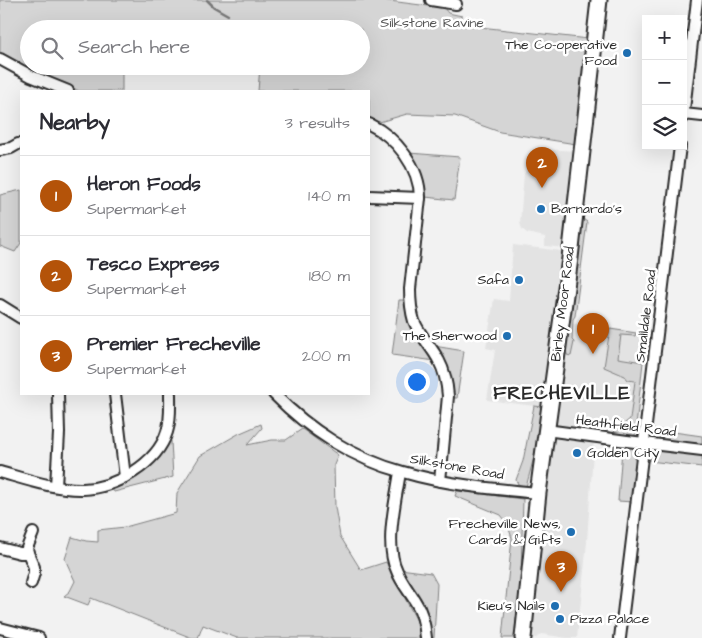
<!DOCTYPE html>
<html lang="en">
<head>
<meta charset="utf-8">
<style>
  :root { --surface:#fff; --page:#f7f7f7; --text:#2b2b33; --muted:#7c7c81; --line:#e1e1e2; --accent:#b45309 }
  body { margin:0; font-family:"Architects Daughter",sans-serif; background:var(--page); color:var(--text) }
  .controls { position:absolute; right:15px; top:15px; display:grid; overflow:hidden; border-radius:0px; box-shadow:0 5px 20px #0002 }
  .controls button { width:45px; height:45px; display:grid; place-items:center; padding:0; border:0; border-bottom:1px solid var(--line); background:var(--surface); color:var(--text); font:25px sans-serif }
  .you { position:absolute; left:416px; top:381px; width:18px; height:18px; margin:-12px; border:4px solid #fff; border-radius:50%; background:#1a73e8; box-shadow:0 0 0 8px #1a73e833 }
  .badge { display:grid; place-items:center; width:32px; height:32px; border-radius:50%; background:var(--accent); color:#fff; font-size:16px; font-weight:700 }
  .pin { position:absolute; translate:-50% -41px; filter:drop-shadow(0 1px 2px #0008) }
  .pin::after { content:''; position:absolute; top:26px; width:18px; height:15px; background:inherit; clip-path:polygon(0 0,100% 0,50% 100%) }
  .list { margin:0; padding:0; list-style:none }
  h2 { display:flex; justify-content:space-between; align-items:center; height:65px; margin:0; padding:0 20px; font-size:21px }
  h2 small { font-size:16px; font-weight:400; color:var(--muted) }
  .list li { display:grid; grid-template-columns:32px 1fr auto; gap:15px; align-items:center; box-sizing:border-box; height:80px; padding:0 20px; border-top:1px solid var(--line) }
  .list b { display:block; font-size:19px; white-space:nowrap }
  .list p { margin:0; font-size:16px; white-space:nowrap; color:var(--muted) }
  .list em { font-size:16px; font-style:normal; color:var(--muted) }
  .icon { flex:none; width:28px; height:28px; fill:none; stroke:currentColor; stroke-width:2; stroke-linecap:round; stroke-linejoin:round }
  .map { position:relative; flex:none; width:702px; height:638px; overflow:hidden }
  .search { position:absolute; background:var(--surface); box-shadow:0 5px 20px #0002; left:20px; top:20px; width:350px; height:55px; display:flex; align-items:center; gap:12px; box-sizing:border-box; padding:0 18px; border-radius:28px; color:var(--muted); font-size:19px }
  .panel { position:absolute; background:var(--surface); box-shadow:0 5px 20px #0002; left:20px; top:90px; width:350px; height:305px; border-radius:0px }
  .map>svg:first-child { display:block }
</style>
</head>
<body>
<div class="map">
<svg width="702" height="638" viewBox="0 0 702 638">
  <rect width="100%" height="100%" fill="#f2f2f2"/>
  <filter id="ink" filterUnits="userSpaceOnUse"><feTurbulence type="fractalNoise" baseFrequency=".02" numOctaves="2"/><feDisplacementMap in="SourceGraphic" scale="10" xChannelSelector="R" yChannelSelector="G"/><feConvolveMatrix kernelMatrix="1 2 1 2 8 2 1 2 1" color-interpolation-filters="sRGB"/></filter>
  <g filter="url(#ink)">
    <g fill="#e3e3e3">
      <path d="M544 149 577 151 566 248 545 246V237L527 233 522 229 520 223 524 174 530 162Z"/>
      <path d="M513 245 578 253 570 323 642 333 637 361 630 419 609 436 594 437 587 542 577 638H567L541 634 536 638H523L543 407 487 400 495 350 486 348 494 299 509 301Z"/>
    </g>
    <g fill="#d5d5d5" stroke="#808080">
      <path d="M0 0H382L444 8 448 13 462 16V25L588 39 582 81 576 144 500 132 455 116 407 114 376 123 369 120V91H258L260 66H361V29H29V66H122V91H79L69 86 46 78 0 53Z"/>
      <path d="M409 153 460 157 454 200 425 197C423 178 420 169 409 153Z"/>
      <path d="M21 190V243L15 252 0 246V195Z"/>
      <path d="M583 219 587 222 575 316 573 319 572 340 574 342 571 356 567 355 564 338 580 220Z"/>
      <path d="M399 300H406L435 361 392 355Z"/>
      <path d="M610 329 636 333 635 336 621 335 618 358 643 362 634 445 639 450 633 502 618 501 623 436H609L630 419 635 381 628 380 625 376 604 367Z"/>
      <path d="M434 346 464 351 457 398H452C451 375 448 364 434 346Z"/>
      <path d="M534 406 543 407 534 457 526 487 518 484 516 480 523 461Z"/>
      <path d="M261 424 262 428 247 445 272 440H286L302 429 338 455 334 465 335 507 340 536 361 570 386 562 419 625 420 638H237L203 625 198 638H192L91 598 88 605 64 596 70 591 75 581 65 559 72 537 86 541 98 542V530L125 527 176 513 177 493 200 456 238 434Z"/>
      <path d="M652 429 702 436V467L649 461Z"/>
      <path d="M169 439 171 441 173 477 114 492 112 488 140 474 151 463Z"/>
      <path d="M457 491 523 499 521 576 514 638H502L512 538 507 523 501 515 455 496Z"/>
      <path d="M400 569 431 573 437 584 434 638H429Z"/>
    </g>
    <g fill="none" stroke-linecap="round" stroke-linejoin="round">
      <path stroke="#787878" stroke-width="2.5" d="M207 0 214 7 228 15"/>
      <defs>
        <g id="minor">
          <path d="M431 0 456 4"/>
          <path d="M0 59 31 76 68 91"/>
          <path d="M684 114 702 116"/>
          <path d="M683 118 697 0"/>
          <path d="M369 124C396 137 420 167 420 198L410 289C410 300 411 311 414 321 420 336 432 347 439 361 445 372 447 383 448 396L440 481"/>
          <path d="M0 150 11 148 18 144"/>
          <path d="M369 196 420 198"/>
          <path d="M0 305 21 318"/>
          <path d="M115 394 125 477"/>
          <path d="M274 394C309 430 354 459 403 472 447 485 493 489 538 493"/>
          <path d="M546 430 627 441 702 450"/>
          <path d="M0 472C25 479 57 490 83 489 115 488 157 464 167 432 171 420 170 406 170 394"/>
          <path d="M400 472C396 500 384 545 397 571 401 582 409 591 415 601 422 611 425 626 426 638"/>
          <path d="M56 486 59 433 58 394"/>
          <path d="M0 548 20 553H28"/>
          <path d="M31 583 34 573V567L28 553 27 548 33 533"/>
          <path d="M0 628 39 638"/>
          <path d="M620 638 680 146"/>
        </g>
        <path id="primary" d="M523 638 538 493 570 258 599 0"/>
      </defs>
      <use href="#minor" stroke="#2b2b2b" stroke-width="14"/>
      <use href="#primary" stroke="#2b2b2b" stroke-width="19"/>
      <use href="#minor" stroke="#fff" stroke-width="10"/>
      <use href="#primary" stroke="#fff" stroke-width="15"/>
    </g>
  </g>
  <g fill="#1f6fb2" stroke="#fff" stroke-width="2">
    <circle cx="627" cy="53" r="5"/>
    <circle cx="541" cy="209" r="5"/>
    <circle cx="519" cy="280" r="5"/>
    <circle cx="507" cy="336" r="5"/>
    <circle cx="577" cy="453" r="5"/>
    <circle cx="571" cy="532" r="5"/>
    <circle cx="555" cy="606" r="5"/>
    <circle cx="560" cy="619" r="5"/>
  </g>
  <g text-anchor="middle" dominant-baseline="central" stroke-width="5" stroke-linejoin="round" paint-order="stroke">
    <g font-size="14" fill="#565656" stroke="#fff">
      <text x="432" y="23">Silkstone Ravine</text>
    </g>
    <g font-size="14" fill="#2b2b2b" stroke="#fff" text-anchor="end">
      <text x="617" y="45">The Co-operative<tspan x="617" dy="16">Food</tspan></text>
      <text x="551" y="209" text-anchor="start">Barnardo's</text>
      <text x="509" y="280">Safa</text>
      <text x="497" y="336">The Sherwood</text>
      <text x="587" y="453" text-anchor="start">Golden City</text>
      <text x="561" y="524">Frecheville News,<tspan x="561" dy="16">Cards &amp; Gifts</tspan></text>
      <text x="545" y="606">Kieu’s Nails</text>
      <text x="570" y="619" text-anchor="start">Pizza Palace</text>
    </g>
    <g font-size="14" fill="#2b2b2b" stroke="#fff">
      <text transform="translate(563 304) rotate(-83)">Birley Moor Road</text>
      <text transform="translate(646 316) rotate(-83)">Smalldale Road</text>
      <text transform="translate(626 426) rotate(7)">Heathfield Road</text>
      <text transform="translate(457 467) rotate(10)">Silkstone Road</text>
    </g>
    <g font-size="19" font-weight="bold" letter-spacing="1" fill="#2b2b2b" stroke="#fff">
      <text x="562" y="393">FRECHEVILLE</text>
    </g>
  </g>
</svg>
<div class="controls">
<button>+</button>
<button>−</button>
<button><svg class="icon" aria-label="layers" viewBox="0 0 24 24"><path d="M12 4l9 5-9 5-9-5zM3 14l9 5 9-5"/></svg></button>
</div>
<div class="you"></div>
<div class="pin badge" style="left:593px;top:354px">1</div>
<div class="pin badge" style="left:542px;top:188px">2</div>
<div class="pin badge" style="left:561px;top:592px">3</div>
<div class="search"><svg class="icon" aria-label="search" viewBox="0 0 24 24"><circle cx="10" cy="10" r="6"/><path d="M15 15l6 6"/></svg>Search here</div>
<section class="panel">
<h2>Nearby<small>3 results</small></h2>
<ul class="list">
<li><span class="badge">1</span><div><b>Heron Foods</b><p>Supermarket</p></div><em>140 m</em></li>
<li><span class="badge">2</span><div><b>Tesco Express</b><p>Supermarket</p></div><em>180 m</em></li>
<li><span class="badge">3</span><div><b>Premier Frecheville</b><p>Supermarket</p></div><em>200 m</em></li>
</ul>
</section>
</div>
</body>
</html>
